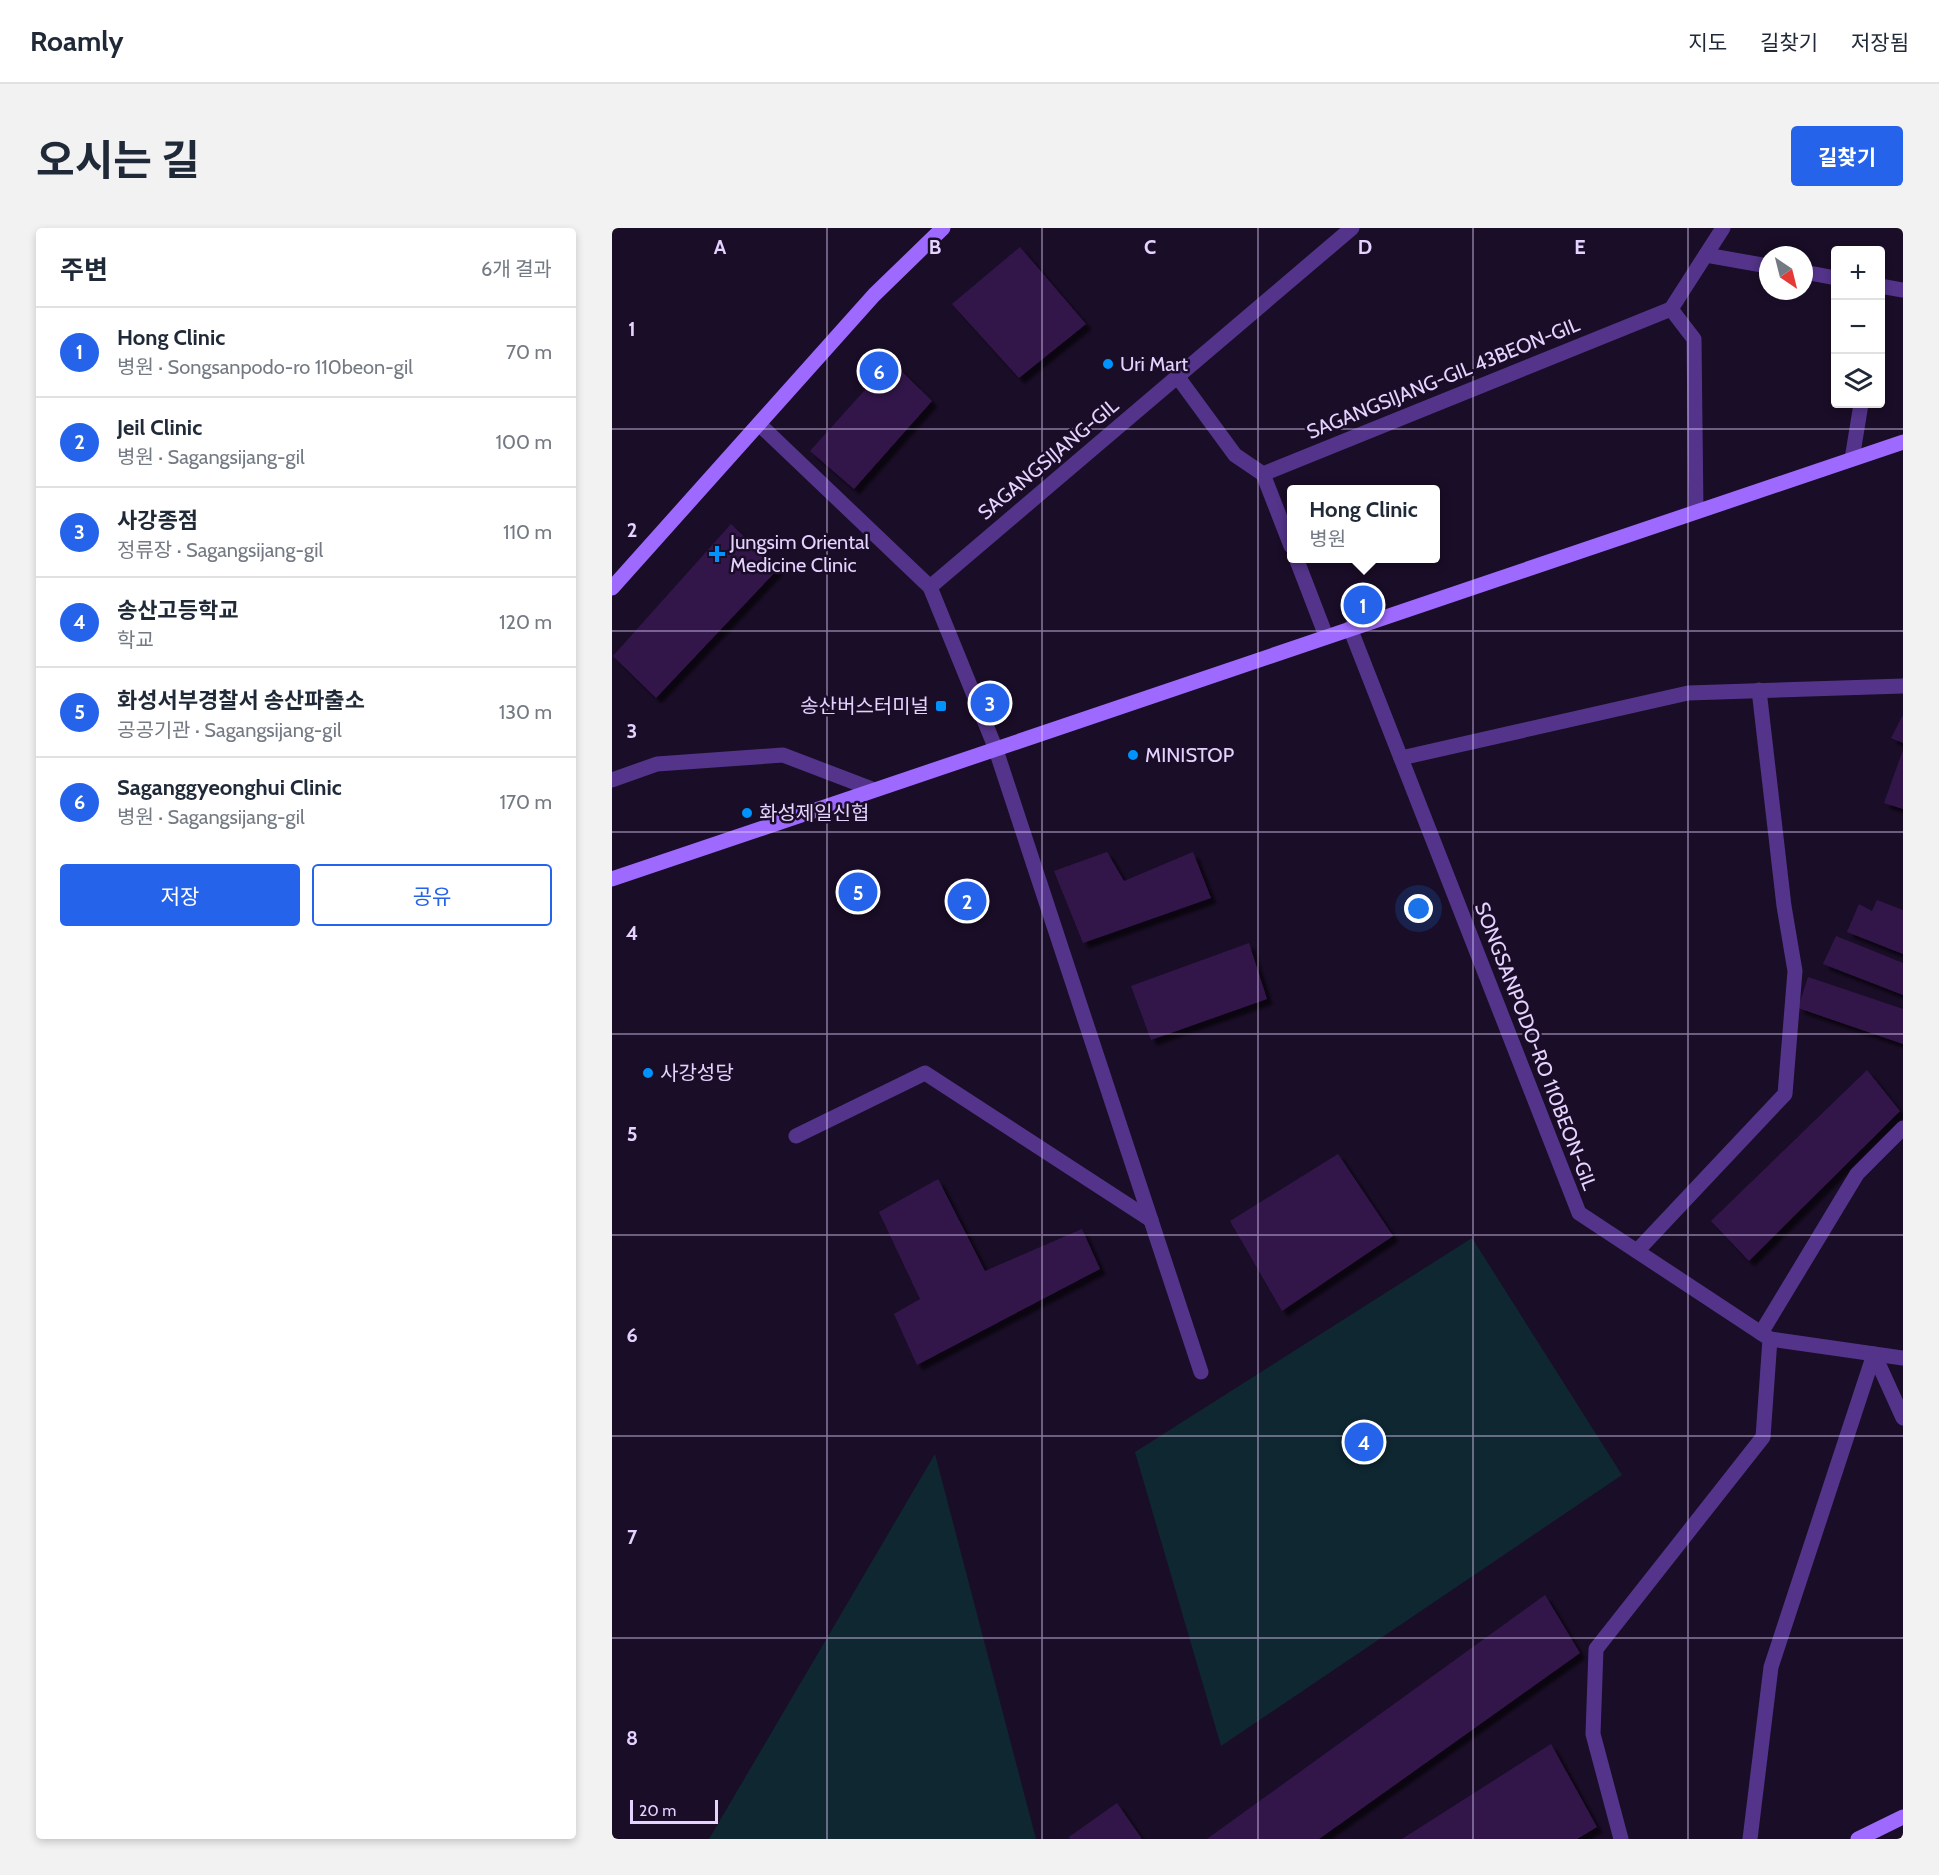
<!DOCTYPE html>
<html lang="ko">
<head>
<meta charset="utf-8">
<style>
  :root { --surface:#fff; --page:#f2f2f3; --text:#1f2937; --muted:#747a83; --line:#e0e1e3; --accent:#2563eb }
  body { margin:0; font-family:Cabin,"Noto Sans KR",sans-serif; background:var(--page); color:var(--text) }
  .controls { position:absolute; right:18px; top:18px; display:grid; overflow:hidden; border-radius:6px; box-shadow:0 3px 9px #0003 }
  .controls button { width:54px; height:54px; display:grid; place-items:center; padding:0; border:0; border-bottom:2px solid var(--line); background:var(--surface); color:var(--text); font:30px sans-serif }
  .compass { position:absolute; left:1147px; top:18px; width:54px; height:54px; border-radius:50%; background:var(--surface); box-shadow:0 3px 9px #0003; rotate:145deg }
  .scale { position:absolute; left:18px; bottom:15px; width:88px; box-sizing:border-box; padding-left:6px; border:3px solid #e6d2ff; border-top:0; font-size:16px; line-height:21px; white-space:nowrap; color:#e6d2ff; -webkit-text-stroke:4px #1a0d27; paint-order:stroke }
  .you { position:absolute; left:807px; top:681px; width:21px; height:21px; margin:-15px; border:4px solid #fff; border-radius:50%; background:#1a73e8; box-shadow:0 0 0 9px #1a73e833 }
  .badge { display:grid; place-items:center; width:39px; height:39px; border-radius:50%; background:var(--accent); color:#fff; font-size:20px; font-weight:700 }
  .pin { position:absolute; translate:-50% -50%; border:3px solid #fff; box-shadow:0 2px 6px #0006 }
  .popup { position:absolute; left:675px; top:257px; width:153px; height:78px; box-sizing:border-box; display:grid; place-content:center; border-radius:6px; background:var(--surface); filter:drop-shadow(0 2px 4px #0005); font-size:20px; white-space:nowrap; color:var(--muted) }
  .popup b { font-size:22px; color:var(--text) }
  .popup::after { content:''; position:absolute; left:50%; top:100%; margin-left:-12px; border:12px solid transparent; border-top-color:var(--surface) }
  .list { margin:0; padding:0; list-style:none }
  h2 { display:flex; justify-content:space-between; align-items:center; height:78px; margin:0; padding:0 24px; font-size:26px }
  h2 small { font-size:20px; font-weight:400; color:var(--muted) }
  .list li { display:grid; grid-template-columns:39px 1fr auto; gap:18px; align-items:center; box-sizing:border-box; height:90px; padding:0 24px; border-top:2px solid var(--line) }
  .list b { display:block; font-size:22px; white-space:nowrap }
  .list p { margin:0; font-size:20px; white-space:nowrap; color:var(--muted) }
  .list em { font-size:20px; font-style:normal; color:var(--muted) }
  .actions { display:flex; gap:12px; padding:18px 24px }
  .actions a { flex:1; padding:14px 0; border:2px solid var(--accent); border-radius:6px; text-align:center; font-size:21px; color:var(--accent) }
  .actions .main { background:var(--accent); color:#fff }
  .icon { flex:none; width:33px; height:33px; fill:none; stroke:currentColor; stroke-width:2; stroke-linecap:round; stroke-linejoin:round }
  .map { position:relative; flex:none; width:1291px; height:1611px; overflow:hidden; border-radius:6px }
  header { display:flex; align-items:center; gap:36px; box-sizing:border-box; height:84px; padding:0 30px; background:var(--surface); border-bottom:2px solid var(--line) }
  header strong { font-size:28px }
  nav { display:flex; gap:33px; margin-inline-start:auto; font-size:21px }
  .intro { display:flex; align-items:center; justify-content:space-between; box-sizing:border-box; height:144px; padding:0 36px }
  h1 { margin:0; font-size:42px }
  .button { padding:15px 27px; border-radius:6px; background:var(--accent); color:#fff; font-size:21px; font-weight:700 }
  main { display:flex; gap:36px; padding:0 36px }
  aside { flex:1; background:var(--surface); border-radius:6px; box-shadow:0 3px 9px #0003 }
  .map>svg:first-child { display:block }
</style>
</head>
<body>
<header>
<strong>Roamly</strong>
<nav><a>지도</a><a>길찾기</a><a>저장됨</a></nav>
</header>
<div class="intro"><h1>오시는 길</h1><a class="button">길찾기</a></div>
<main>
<aside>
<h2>주변<small>6개 결과</small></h2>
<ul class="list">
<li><span class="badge">1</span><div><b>Hong Clinic</b><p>병원 · Songsanpodo-ro 110beon-gil</p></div><em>70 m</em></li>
<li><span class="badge">2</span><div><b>Jeil Clinic</b><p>병원 · Sagangsijang-gil</p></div><em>100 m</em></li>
<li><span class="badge">3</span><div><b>사강종점</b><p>정류장 · Sagangsijang-gil</p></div><em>110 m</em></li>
<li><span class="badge">4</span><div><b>송산고등학교</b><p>학교</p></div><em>120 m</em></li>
<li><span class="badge">5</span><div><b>화성서부경찰서 송산파출소</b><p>공공기관 · Sagangsijang-gil</p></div><em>130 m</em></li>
<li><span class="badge">6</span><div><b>Saganggyeonghui Clinic</b><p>병원 · Sagangsijang-gil</p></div><em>170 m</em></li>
</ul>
<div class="actions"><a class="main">저장</a><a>공유</a></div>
</aside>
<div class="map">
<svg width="1291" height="1611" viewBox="0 0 1291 1611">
  <defs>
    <filter id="shadow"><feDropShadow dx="5.5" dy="5.5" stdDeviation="1.5" flood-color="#0009"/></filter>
  </defs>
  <rect width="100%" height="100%" fill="#1a0d27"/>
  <g fill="#0f2731">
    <path d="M860 1010 1010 1247 609 1518 523 1224Z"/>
    <path d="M323 1226 424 1611H97Z"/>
  </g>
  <g fill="#321749" filter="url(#shadow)">
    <path d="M408 19 474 96 407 150 340 76Z"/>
    <path d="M279 133 320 173 242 261 198 223Z"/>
    <path d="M119 296 166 341 44 470 1 428Z"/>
    <path d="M1291 487V515L1279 510Z"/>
    <path d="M1291 522V581L1272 575Z"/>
    <path d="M495 624 512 653 581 624 599 670 471 715 442 643Z"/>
    <path d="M1265 672 1291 682V726L1235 704 1247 676 1260 683Z"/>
    <path d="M1224 708 1291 735V767L1211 736Z"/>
    <path d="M637 715 655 771 539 812 519 758Z"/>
    <path d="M1196 749 1291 781V816L1186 780Z"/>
    <path d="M1255 842 1288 883 1137 1033 1099 993Z"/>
    <path d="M726 926 781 1008 670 1083 618 993Z"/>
    <path d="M326 951 373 1043 470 1001 488 1041 305 1137 282 1086 308 1071 267 984Z"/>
    <path d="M933 1367 968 1425 707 1611H595Z"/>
    <path d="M939 1516 985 1599 965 1611H790Z"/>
    <path d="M505 1575 530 1611H458L457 1609Z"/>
  </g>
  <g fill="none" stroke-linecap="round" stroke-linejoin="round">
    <g stroke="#53348a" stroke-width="15">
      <path d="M0 552 45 536 171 527 260 561"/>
      <path d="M1025 1023 1173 866 1183 743 1172 678 1147 462"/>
    </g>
    <g stroke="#53348a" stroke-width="15">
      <path d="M1094 27 1156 38"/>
      <path d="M1192 44 1224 50"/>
      <path d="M1268 58 1291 62"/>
      <path d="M1059 81 1082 111 1084 283"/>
      <path d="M565 148 623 227 651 246 1059 81 1111 0"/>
      <path d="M147 196 318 359"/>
      <path d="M1240 231 1249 176"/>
      <path d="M651 246 679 318"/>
      <path d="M684 330 714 408"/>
      <path d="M738 400 967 985 1158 1111 1151 1209 984 1421 981 1506 1009 1611"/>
      <path d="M789 530 1076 465 1291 458"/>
      <path d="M184 908 313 845 539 992"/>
      <path d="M1149 1105 1245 946 1291 900"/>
      <path d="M1158 1111 1291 1130"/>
      <path d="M1262 1126 1291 1190"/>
      <path d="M589 1144 383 519 318 359 740 0"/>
      <path d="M1138 1611 1159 1439 1262 1126"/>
    </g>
    <g stroke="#9e69ff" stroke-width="15">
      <path d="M0 360 262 67 331 0"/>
      <path d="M0 651 1291 214"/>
      <path d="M1246 1611 1291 1589"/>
    </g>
  </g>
  <path fill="none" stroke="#e6d2ff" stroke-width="1.5" stroke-opacity="0.55" d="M215 0V1611M430 0V1611M646 0V1611M861 0V1611M1076 0V1611M0 201H1291M0 403H1291M0 604H1291M0 806H1291M0 1007H1291M0 1208H1291M0 1410H1291"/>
  <g fill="#0092fd" stroke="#1a0d27" stroke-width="2">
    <circle cx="496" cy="136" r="6"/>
    <path d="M102 317h6v6h6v6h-6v6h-6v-6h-6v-6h6z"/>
    <rect x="323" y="472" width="12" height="12" rx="3"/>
    <circle cx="521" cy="527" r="6"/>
    <circle cx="135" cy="585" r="6"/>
    <circle cx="36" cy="845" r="6"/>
  </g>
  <g text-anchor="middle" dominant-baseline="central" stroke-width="5" stroke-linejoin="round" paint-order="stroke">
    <g font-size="20" fill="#e6d2ff" stroke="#1a0d27" text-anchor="start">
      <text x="508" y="136">Uri Mart</text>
      <text x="118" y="314">Jungsim Oriental<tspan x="118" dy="23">Medicine Clinic</tspan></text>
      <text x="317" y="478" text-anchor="end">송산버스터미널</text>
      <text x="533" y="527">MINISTOP</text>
      <text x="147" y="585">화성제일신협</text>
      <text x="48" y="845">사강성당</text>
    </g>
    <g font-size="20" fill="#e6d2ff" stroke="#1a0d27">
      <text transform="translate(831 150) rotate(-22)">SAGANGSIJANG-GIL 43BEON-GIL</text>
      <text transform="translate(436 231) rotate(-40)">SAGANGSIJANG-GIL</text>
      <text transform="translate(924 818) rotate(69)">SONGSANPODO-RO 110BEON-GIL</text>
    </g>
  </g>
  <g font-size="20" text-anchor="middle" font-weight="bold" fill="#e6d2ff" stroke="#1a0d27" stroke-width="5" stroke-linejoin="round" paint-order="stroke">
    <text x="108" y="26">A</text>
    <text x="323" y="26">B</text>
    <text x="538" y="26">C</text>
    <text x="753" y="26">D</text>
    <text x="968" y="26">E</text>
    <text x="20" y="108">1</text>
    <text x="20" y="309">2</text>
    <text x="20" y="510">3</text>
    <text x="20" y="712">4</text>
    <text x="20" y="913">5</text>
    <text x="20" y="1114">6</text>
    <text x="20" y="1316">7</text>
    <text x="20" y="1517">8</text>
  </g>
</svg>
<div class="controls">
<button>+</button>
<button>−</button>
<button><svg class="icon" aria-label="layers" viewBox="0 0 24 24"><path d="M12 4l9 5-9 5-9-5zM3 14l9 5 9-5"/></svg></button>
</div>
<svg class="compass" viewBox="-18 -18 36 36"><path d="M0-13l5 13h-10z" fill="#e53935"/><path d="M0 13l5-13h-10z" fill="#747a83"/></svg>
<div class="scale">20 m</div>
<div class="you"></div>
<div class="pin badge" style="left:751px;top:377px">1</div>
<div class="popup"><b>Hong Clinic</b>병원</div>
<div class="pin badge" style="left:355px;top:673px">2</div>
<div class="pin badge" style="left:378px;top:475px">3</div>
<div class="pin badge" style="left:752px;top:1214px">4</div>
<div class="pin badge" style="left:246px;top:664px">5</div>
<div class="pin badge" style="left:267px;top:143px">6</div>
</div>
</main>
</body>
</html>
